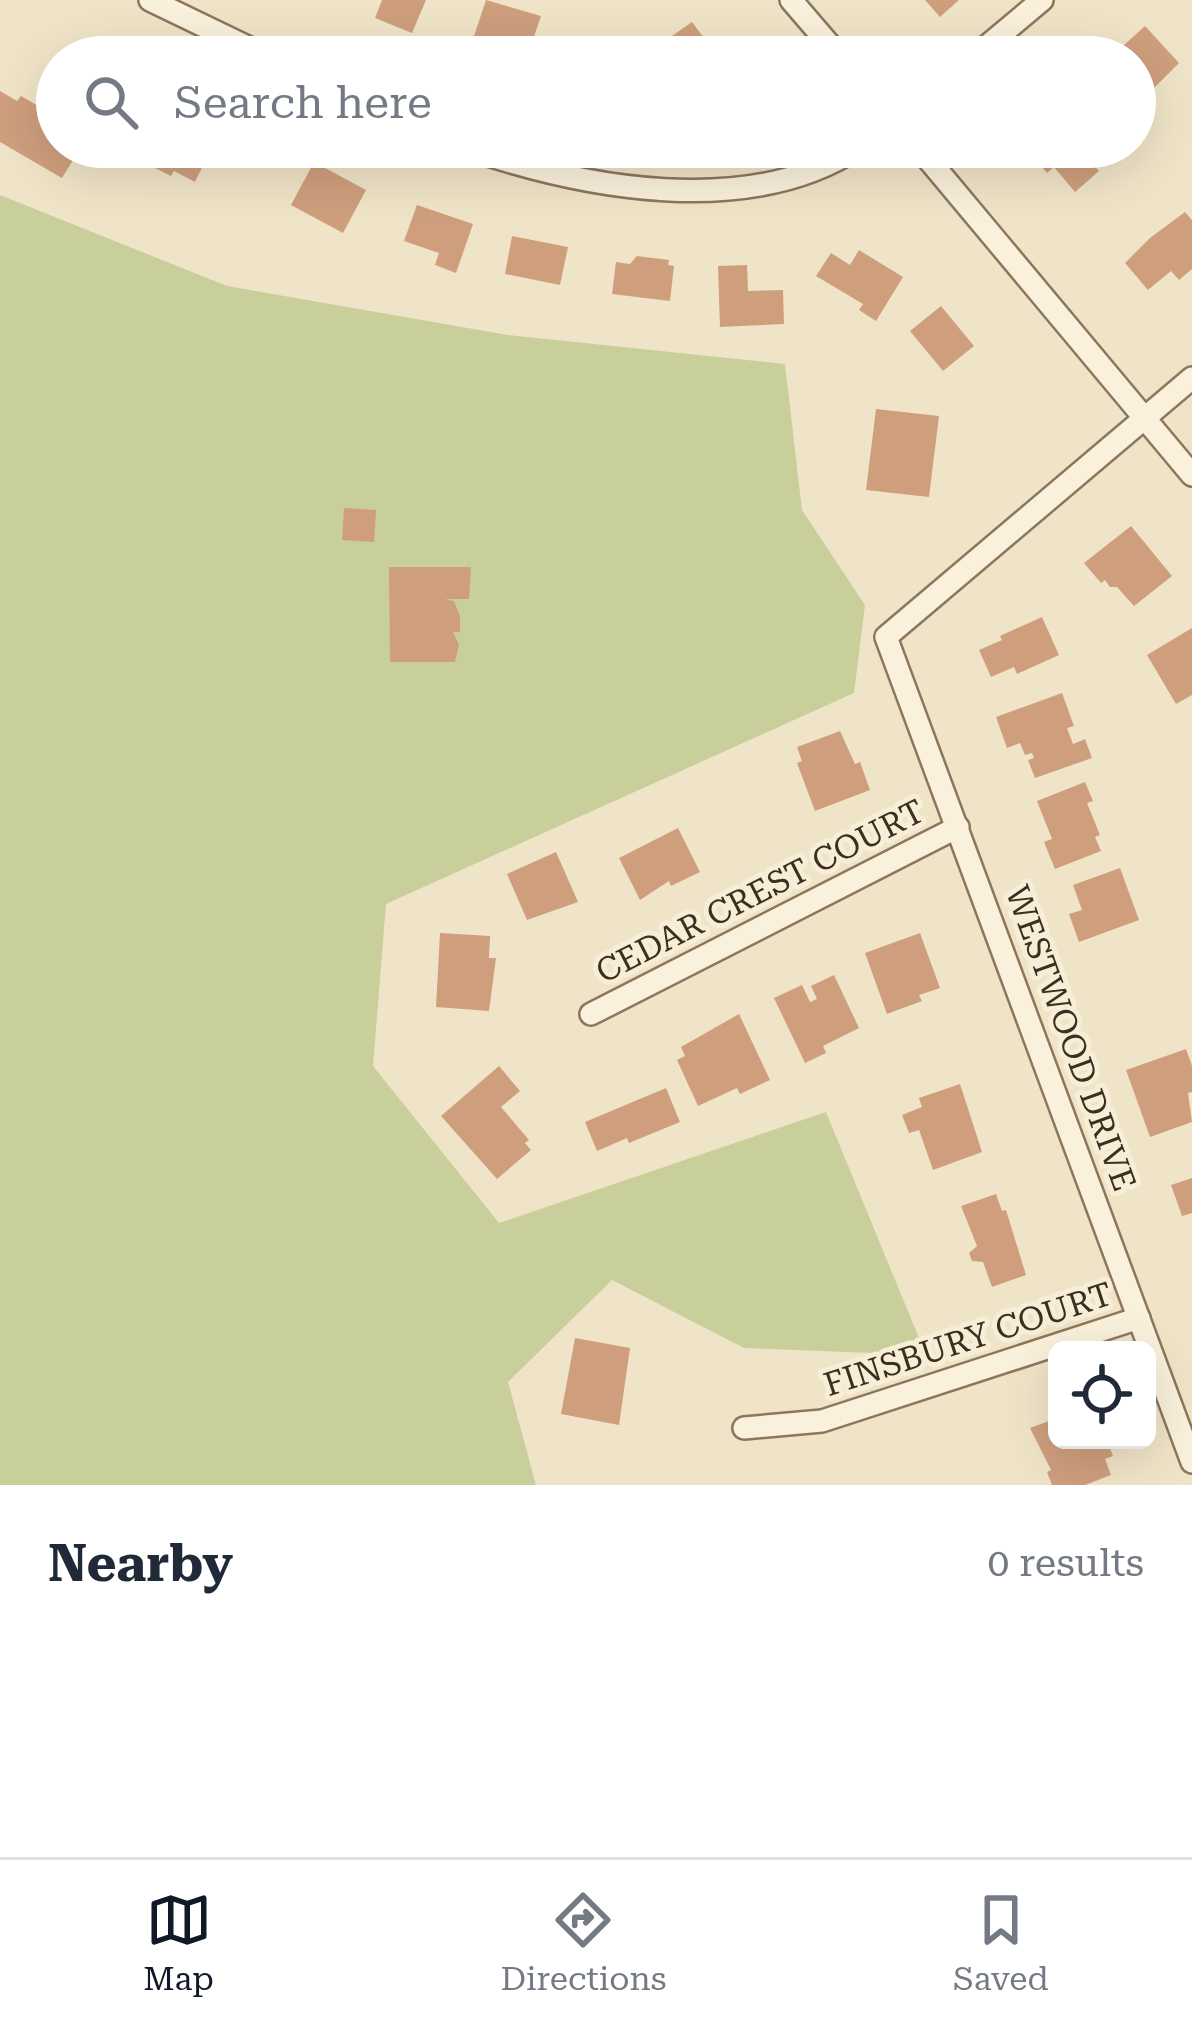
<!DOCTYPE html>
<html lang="en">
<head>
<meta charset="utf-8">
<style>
  :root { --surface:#fff; --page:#f2f2f3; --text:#1f2937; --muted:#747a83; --line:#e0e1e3; --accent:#111827 }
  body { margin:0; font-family:"Roboto Serif",serif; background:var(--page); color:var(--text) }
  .controls { position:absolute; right:36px; bottom:36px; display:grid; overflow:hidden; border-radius:18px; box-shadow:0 12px 48px #0002 }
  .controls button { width:108px; height:108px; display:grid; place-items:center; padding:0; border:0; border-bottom:3px solid var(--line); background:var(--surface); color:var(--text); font:60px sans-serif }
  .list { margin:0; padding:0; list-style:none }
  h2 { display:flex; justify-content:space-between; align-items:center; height:156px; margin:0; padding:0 48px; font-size:51px }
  h2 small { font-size:39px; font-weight:400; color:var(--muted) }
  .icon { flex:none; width:66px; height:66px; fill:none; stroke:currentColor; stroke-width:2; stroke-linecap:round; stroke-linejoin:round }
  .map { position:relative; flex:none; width:1192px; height:1485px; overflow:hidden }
  .search { position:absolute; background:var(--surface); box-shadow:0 12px 48px #0002; left:36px; right:36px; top:36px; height:132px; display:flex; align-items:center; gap:30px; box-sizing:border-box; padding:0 42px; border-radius:66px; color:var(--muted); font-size:45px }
  .sheet { height:372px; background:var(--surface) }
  nav { display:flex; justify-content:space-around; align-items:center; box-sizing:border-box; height:168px; border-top:3px solid var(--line); background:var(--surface); font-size:33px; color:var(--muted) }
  nav a { display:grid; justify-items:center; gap:6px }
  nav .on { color:var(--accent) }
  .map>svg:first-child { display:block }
</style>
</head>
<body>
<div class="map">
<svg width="1192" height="1485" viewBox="0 0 1192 1485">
  <rect width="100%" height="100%" fill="#f0e4c8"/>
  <path fill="#c9cf9b" d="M0 195 227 286 508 335 785 364 802 510 865 605 854 693 386 904 373 1066 499 1223 826 1112 926 1355 744 1348 612 1280 508 1382 536 1485H0Z"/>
  <g fill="#cf9f7d">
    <path d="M382 0H426L412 33 375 18Z"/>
    <path d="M486 0 541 16 527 57H495L496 54 471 45Z"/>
    <path d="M925 0H959L940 17Z"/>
    <path d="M692 22 718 57H652L649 52Z"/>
    <path d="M1145 26 1179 63 1145 97 1135 102V57H1111Z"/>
    <path d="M0 91 17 101 21 96 57 117V147H81L62 178 0 142Z"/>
    <path d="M145 147H212L195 182 174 171 171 176 153 167 155 161 142 154Z"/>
    <path d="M1025 147H1078L1099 171 1075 192 1054 167 1047 173Z"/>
    <path d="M314 162 366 190 343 233 291 205Z"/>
    <path d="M417 205 473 224 456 273 435 265 439 253 404 241Z"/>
    <path d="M1185 212 1192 220V269L1179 280 1171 271 1148 290 1125 263 1150 238Z"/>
    <path d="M512 236 568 247 560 285 505 274Z"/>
    <path d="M859 250 903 277 876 321 859 310 863 304 816 276 831 253 850 265Z"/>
    <path d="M637 256 669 260 668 265 674 266 670 301 612 294 616 262 630 264Z"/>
    <path d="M747 265 748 291 783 290 784 324 720 327 718 266Z"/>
    <path d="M941 306 974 346 943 371 910 331Z"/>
    <path d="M876 409 939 416 929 497 866 490Z"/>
    <path d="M344 508 376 510 374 542 342 540Z"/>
    <path d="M1131 526 1172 576 1134 606 1117 587H1110L1105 580 1101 583 1084 563Z"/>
    <path d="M389 567H471L469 599H445L454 601 460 616V632H453L459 645 455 662H390Z"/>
    <path d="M1042 617 1059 655 1017 674 1014 667 991 677 979 650 1002 640 1000 636Z"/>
    <path d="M1192 628V695L1176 704 1147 655Z"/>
    <path d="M1062 693 1074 726 1067 728 1073 744 1085 739 1092 758 1035 778 1028 760 1034 758 1032 753 1025 755 1020 743 1007 748 996 717Z"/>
    <path d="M840 731 855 764 860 762 870 790 815 811 797 763 802 761 797 747Z"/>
    <path d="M1085 782 1093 801 1087 803 1100 835 1095 837 1101 851 1055 869 1044 842 1052 839 1037 801Z"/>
    <path d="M678 828 700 872 671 886 669 881 640 900 619 858Z"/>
    <path d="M556 852 578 902 527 920 507 874Z"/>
    <path d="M1120 868 1139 920 1079 942 1069 914 1082 910 1073 885Z"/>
    <path d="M440 933 490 936 489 958H496L489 1011 436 1007Z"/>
    <path d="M920 933 940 988 919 995 922 1001 887 1014 865 953Z"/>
    <path d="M834 975 859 1028 823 1046 826 1053 805 1063 774 998 802 985 810 1002 817 999 811 986Z"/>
    <path d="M739 1014 770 1080 740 1094 737 1088 698 1106 677 1060 685 1056 681 1047Z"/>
    <path d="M1186 1049 1192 1066V1092L1188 1093 1192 1122 1150 1137 1126 1070Z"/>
    <path d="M499 1066 520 1091 501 1107 529 1140 525 1143 531 1150 497 1179 441 1116Z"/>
    <path d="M960 1084 982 1152 933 1170 919 1130 909 1133 902 1115 922 1107 919 1098Z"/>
    <path d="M666 1088 680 1122 629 1143 627 1138 597 1151 585 1122Z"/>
    <path d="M1192 1178V1213L1182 1216 1171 1185Z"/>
    <path d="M996 1194 1002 1211 1006 1210 1026 1275 992 1287 983 1262 972 1261 969 1253 977 1246 961 1206Z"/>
    <path d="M575 1338 630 1348 619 1425 561 1414Z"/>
    <path d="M1057 1418V1440H1107L1113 1456 1105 1459 1111 1475 1085 1485H1052L1047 1472 1051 1470 1030 1428Z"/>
  </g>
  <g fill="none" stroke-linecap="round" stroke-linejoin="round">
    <defs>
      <g id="street">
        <path d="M150 0 268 57"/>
        <path d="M791 0 840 57"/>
        <path d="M974 57 1042 0"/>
        <path d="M464 147C582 188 749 220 859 147"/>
        <path d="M918 147 1192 475"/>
        <path d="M1192 378 886 637 1192 1462"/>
        <path d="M591 1014 958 827"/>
        <path d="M744 1428 822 1421 1139 1318"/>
      </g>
    </defs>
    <use href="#street" stroke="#8d765c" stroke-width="26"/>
    <use href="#street" stroke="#faf1dc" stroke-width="21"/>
  </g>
  <g text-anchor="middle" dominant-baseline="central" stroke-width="10" stroke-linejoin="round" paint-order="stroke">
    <g font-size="33" fill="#3d2e20" stroke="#f7eed8">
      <text transform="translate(760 891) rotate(-27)">CEDAR CREST COURT</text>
      <text transform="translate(1071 1038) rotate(70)">WESTWOOD DRIVE</text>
      <text transform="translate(968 1339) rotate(-18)">FINSBURY COURT</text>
    </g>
  </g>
</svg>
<div class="controls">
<button><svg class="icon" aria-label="locate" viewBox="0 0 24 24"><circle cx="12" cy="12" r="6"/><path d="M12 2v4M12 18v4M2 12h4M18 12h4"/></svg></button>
</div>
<div class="search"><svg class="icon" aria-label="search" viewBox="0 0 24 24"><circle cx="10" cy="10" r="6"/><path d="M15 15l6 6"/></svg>Search here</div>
</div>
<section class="sheet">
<h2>Nearby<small>0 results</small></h2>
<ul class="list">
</ul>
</section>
<nav>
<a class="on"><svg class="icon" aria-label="map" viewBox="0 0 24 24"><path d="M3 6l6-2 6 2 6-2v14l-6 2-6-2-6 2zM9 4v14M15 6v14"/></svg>Map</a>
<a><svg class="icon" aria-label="directions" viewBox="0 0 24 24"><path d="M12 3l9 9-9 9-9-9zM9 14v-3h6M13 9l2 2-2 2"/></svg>Directions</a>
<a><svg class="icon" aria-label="saved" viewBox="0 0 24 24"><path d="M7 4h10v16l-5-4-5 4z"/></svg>Saved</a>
</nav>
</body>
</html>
